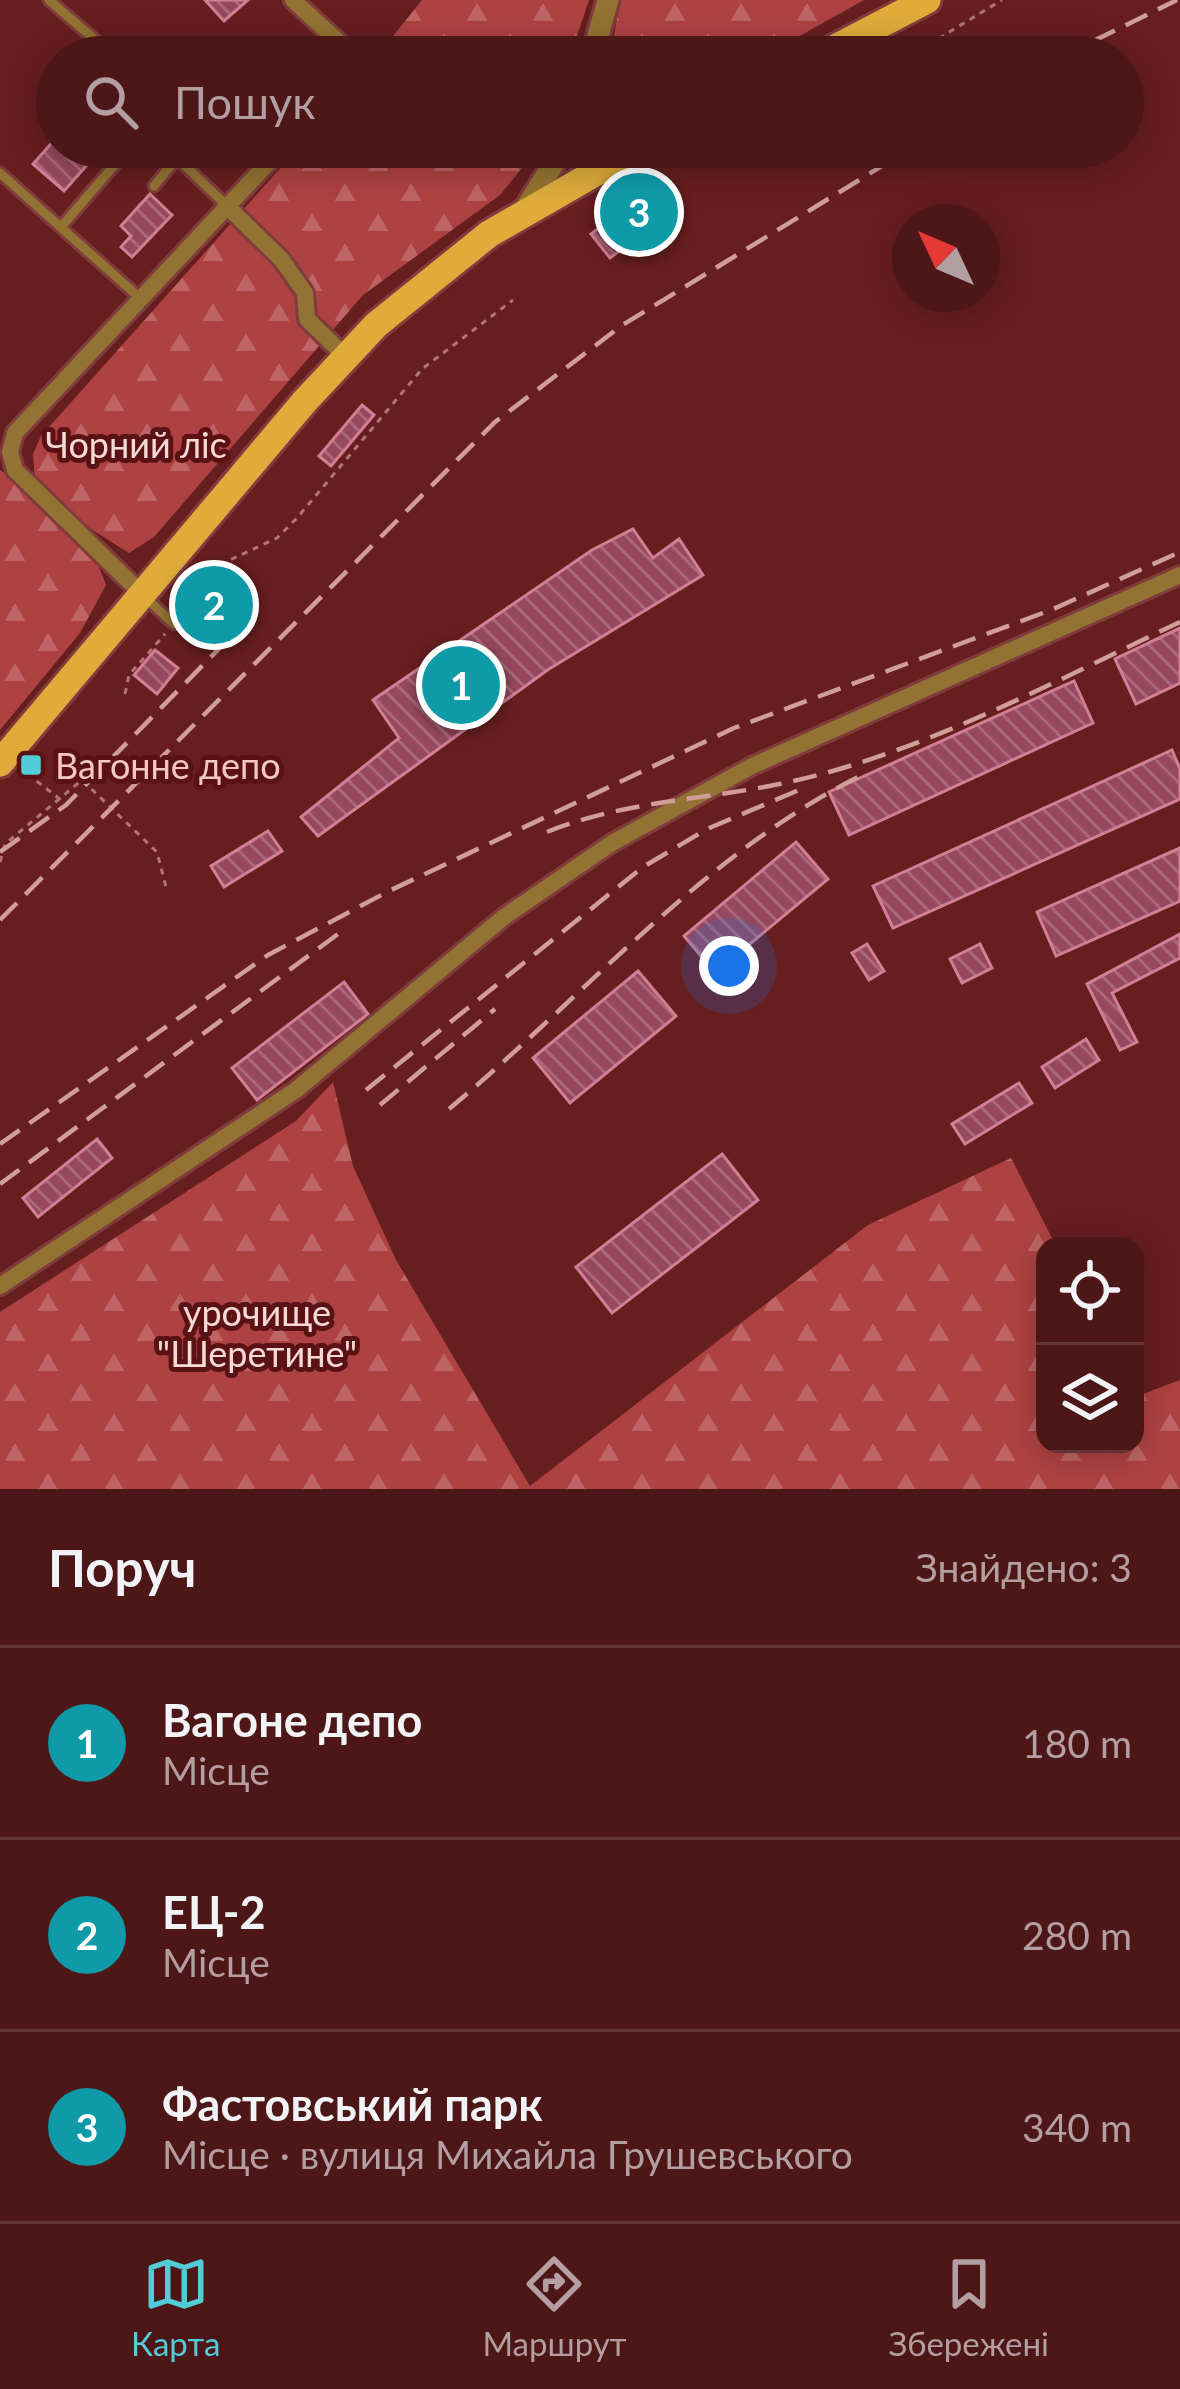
<!DOCTYPE html>
<html lang="uk">
<head>
<meta charset="utf-8">
<style>
  :root { --surface:#4d1617; --page:#541f20; --text:#f1f3f6; --muted:#b39fa1; --line:#643536; --accent:#52ccd6 }
  body { margin:0; font-family:Lato,sans-serif; background:var(--page); color:var(--text) }
  .controls { position:absolute; right:36px; bottom:36px; display:grid; overflow:hidden; border-radius:24px; box-shadow:0 6px 30px #0003 }
  .controls button { width:108px; height:108px; display:grid; place-items:center; padding:0; border:0; border-bottom:3px solid var(--line); background:var(--surface); color:var(--text); font:60px sans-serif }
  .compass { position:absolute; left:892px; top:204px; width:108px; height:108px; border-radius:50%; background:var(--surface); box-shadow:0 6px 30px #0003; rotate:314deg }
  .you { position:absolute; left:729px; top:966px; width:42px; height:42px; margin:-30px; border:9px solid #fff; border-radius:50%; background:#1a73e8; box-shadow:0 0 0 18px #1a73e833 }
  .badge { display:grid; place-items:center; width:78px; height:78px; border-radius:50%; background:var(--accent); color:#fff; font-size:39px; font-weight:700 }
  .pin { position:absolute; translate:-50% -50%; border:6px solid #fff; box-shadow:0 3px 12px #0006 }
  .list { margin:0; padding:0; list-style:none }
  h2 { display:flex; justify-content:space-between; align-items:center; height:156px; margin:0; padding:0 48px; font-size:51px }
  h2 small { font-size:39px; font-weight:400; color:var(--muted) }
  .list li { display:grid; grid-template-columns:78px 1fr auto; gap:36px; align-items:center; box-sizing:border-box; height:192px; padding:0 48px; border-top:3px solid var(--line) }
  .list b { display:block; font-size:45px; white-space:nowrap }
  .list p { margin:0; font-size:39px; white-space:nowrap; color:var(--muted) }
  .list em { font-size:39px; font-style:normal; color:var(--muted) }
  .icon { flex:none; width:66px; height:66px; fill:none; stroke:currentColor; stroke-width:2; stroke-linecap:round; stroke-linejoin:round }
  .map { position:relative; flex:none; width:1180px; height:1489px; overflow:hidden }
  .search { position:absolute; background:var(--surface); box-shadow:0 6px 30px #0003; left:36px; right:36px; top:36px; height:132px; display:flex; align-items:center; gap:30px; box-sizing:border-box; padding:0 42px; border-radius:66px; color:var(--muted); font-size:45px }
  .sheet { height:732px; background:var(--surface) }
  nav { display:flex; justify-content:space-around; align-items:center; box-sizing:border-box; height:168px; border-top:3px solid var(--line); background:var(--surface); font-size:33px; color:var(--muted) }
  nav a { display:grid; justify-items:center; gap:6px }
  nav .on { color:var(--accent) }
  .map>svg:first-child { display:block }
</style>
</head>
<body>
<div class="map">
<svg width="1180" height="1489" viewBox="0 0 1180 1489">
  <defs>
    <pattern id="forest-firs" width="22" height="20" patternUnits="userSpaceOnUse" patternTransform="scale(3)"><rect width="22" height="20" fill="#ae4242"/><path d="M5 1l3.5 6h-7zM16 11l3.5 6h-7z" fill="#be6464"/></pattern>
    <pattern id="building-back-hatch" width="6" height="6" patternUnits="userSpaceOnUse" patternTransform="scale(3)"><rect width="6" height="6" fill="#95485e"/><path d="M-1 5l2 2M0 0l6 6M5-1l2 2" fill="none" stroke="#aa697b"/></pattern>
  </defs>
  <rect width="100%" height="100%" fill="#671e1f"/>
  <g fill="url(#forest-firs)">
    <path d="M422 0H589L570 57H376Z"/>
    <path d="M620 0H864L762 57H618L611 53Z"/>
    <path d="M299 147H539L500 195 363 295 154 537 129 553 80 522 69 533 98 564 106 585 80 633 0 730V470L28 489 35 480 33 454 41 436Z"/>
    <path d="M333 1082 353 1166 396 1260 530 1486 868 1225 1011 1158 1056 1246H1045V1444H1135V1397L1180 1380V1489H0V1312L296 1121Z"/>
  </g>
  <g fill="url(#building-back-hatch)" stroke="#d27f95" stroke-width="3">
    <path d="M205 0H248L224 21Z"/>
    <path d="M57 137V147H103L64 191 33 164Z"/>
    <path d="M662 181 680 205 610 258 591 234 603 225 599 220 646 184 651 190Z"/>
    <path d="M150 194 172 215 132 257 121 247 131 236 121 226Z"/>
    <path d="M362 405 374 415 331 466 319 456Z"/>
    <path d="M633 529 653 558 679 539 703 575 549 669 318 836 301 817 399 738 373 700 592 550Z"/>
    <path d="M216 575 243 599 211 635 184 612Z"/>
    <path d="M1180 628V683L1136 704 1115 659Z"/>
    <path d="M155 650 178 668 157 694 134 675Z"/>
    <path d="M1074 681 1093 723 849 835 829 792Z"/>
    <path d="M1172 750 1180 769V799L893 928 873 886Z"/>
    <path d="M268 831 282 851 224 887 211 866Z"/>
    <path d="M796 842 828 879 715 973 684 936Z"/>
    <path d="M1180 848V901L1056 956 1037 912Z"/>
    <path d="M1180 934V958L1112 993 1137 1042 1120 1050 1087 984Z"/>
    <path d="M867 944 884 971 869 980 852 953Z"/>
    <path d="M980 944 992 968 962 983 950 959Z"/>
    <path d="M638 971 676 1016 570 1103 533 1058Z"/>
    <path d="M344 982 368 1014 257 1100 232 1068Z"/>
    <path d="M1086 1039 1099 1060 1055 1088 1042 1067Z"/>
    <path d="M1019 1083 1032 1103 965 1144 952 1124Z"/>
    <path d="M97 1139 112 1158 38 1217 23 1198Z"/>
    <path d="M722 1154 758 1200 612 1313 576 1267Z"/>
  </g>
  <g fill="none" stroke-linecap="round" stroke-linejoin="round">
    <defs>
      <g id="service">
        <path d="M49 0 115 57"/>
        <path d="M177 158 228 207"/>
        <path d="M0 173 141 299"/>
        <path d="M154 186 186 147"/>
        <path d="M61 227 130 147"/>
        <path d="M147 599 174 624"/>
      </g>
      <g id="minor">
        <path d="M293 0 355 57"/>
        <path d="M228 207 282 260 305 293 307 319 345 356"/>
        <path d="M143 595 15 470 10 452 15 433 283 147"/>
        <path d="M0 1286 296 1090 504 917 612 843 752 766 1180 575"/>
      </g>
      <g id="tertiary">
        <path d="M592 57 608 0"/>
        <path d="M526 208 564 147"/>
      </g>
      <g id="primary">
        <path d="M818 57 927 0"/>
        <path d="M0 763 305 401 376 325 489 234 640 147"/>
      </g>
    </defs>
    <use href="#service" stroke="#803c3d" stroke-width="15"/>
    <use href="#minor" stroke="#803c3d" stroke-width="22"/>
    <use href="#tertiary" stroke="#803c3d" stroke-width="27"/>
    <use href="#primary" stroke="#803c3d" stroke-width="33"/>
    <g stroke="#b17675" stroke-width="3" stroke-dasharray="6 6" stroke-linecap="butt">
      <path d="M908 57 1002 0"/>
      <path d="M710 162 742 147"/>
      <path d="M183 613 230 560 277 538 297 518 422 369 513 300"/>
      <path d="M125 694 129 675 165 634"/>
      <path d="M31 765 25 772 61 800"/>
      <path d="M76 766 82 780"/>
      <path d="M0 862 5 844 82 780 157 852 167 891"/>
    </g>
    <use href="#service" stroke="#937333" stroke-width="9"/>
    <use href="#minor" stroke="#937333" stroke-width="16"/>
    <use href="#tertiary" stroke="#937333" stroke-width="21"/>
    <use href="#primary" stroke="#dfac3c" stroke-width="27"/>
    <g stroke="#d19d9a" stroke-width="4.5" stroke-dasharray="24 12" stroke-linecap="butt">
      <path d="M1061 57 1177 0"/>
      <path d="M547 832C626 800 708 800 789 782 925 752 1055 681 1180 622"/>
      <path d="M0 852 66 805 249 618"/>
      <path d="M0 920 495 422 621 326 913 147"/>
      <path d="M366 1090 643 867 707 829 799 790"/>
      <path d="M380 1105 495 1009"/>
      <path d="M449 1109C586 995 707 850 868 772"/>
      <path d="M0 1144 268 955 389 891 734 728 1051 610 1180 552"/>
      <path d="M0 1184 342 931"/>
    </g>
  </g>
  <rect fill="#52ccd6" stroke="#5b1215" stroke-width="4.5" x="19" y="753" width="24" height="24" rx="6"/>
  <g text-anchor="middle" dominant-baseline="central" stroke-width="10" stroke-linejoin="round" paint-order="stroke">
    <g font-size="36" fill="#f7d9d6" stroke="#5b1215">
      <text x="136" y="444">Чорний ліс</text>
      <text x="257" y="1312">урочище<tspan x="257" dy="41">"Шеретине"</tspan></text>
    </g>
    <g font-size="36" fill="#f4c7c3" stroke="#5b1215" text-anchor="start">
      <text x="55" y="765">Вагонне депо</text>
    </g>
  </g>
</svg>
<div class="controls">
<button><svg class="icon" aria-label="locate" viewBox="0 0 24 24"><circle cx="12" cy="12" r="6"/><path d="M12 2v4M12 18v4M2 12h4M18 12h4"/></svg></button>
<button><svg class="icon" aria-label="layers" viewBox="0 0 24 24"><path d="M12 4l9 5-9 5-9-5zM3 14l9 5 9-5"/></svg></button>
</div>
<svg class="compass" viewBox="-18 -18 36 36"><path d="M0-13l5 13h-10z" fill="#e53935"/><path d="M0 13l5-13h-10z" fill="#b39fa1"/></svg>
<div class="you"></div>
<div class="pin badge" style="left:461px;top:685px;background:#0f9aa8">1</div>
<div class="pin badge" style="left:214px;top:605px;background:#0f9aa8">2</div>
<div class="pin badge" style="left:639px;top:212px;background:#0f9aa8">3</div>
<div class="search"><svg class="icon" aria-label="search" viewBox="0 0 24 24"><circle cx="10" cy="10" r="6"/><path d="M15 15l6 6"/></svg>Пошук</div>
</div>
<section class="sheet">
<h2>Поруч<small>Знайдено: 3</small></h2>
<ul class="list">
<li><span class="badge" style="background:#0f9aa8">1</span><div><b>Вагоне депо</b><p>Місце</p></div><em>180 m</em></li>
<li><span class="badge" style="background:#0f9aa8">2</span><div><b>ЕЦ-2</b><p>Місце</p></div><em>280 m</em></li>
<li><span class="badge" style="background:#0f9aa8">3</span><div><b>Фастовський парк</b><p>Місце · вулиця Михайла Грушевського</p></div><em>340 m</em></li>
</ul>
</section>
<nav>
<a class="on"><svg class="icon" aria-label="map" viewBox="0 0 24 24"><path d="M3 6l6-2 6 2 6-2v14l-6 2-6-2-6 2zM9 4v14M15 6v14"/></svg>Карта</a>
<a><svg class="icon" aria-label="directions" viewBox="0 0 24 24"><path d="M12 3l9 9-9 9-9-9zM9 14v-3h6M13 9l2 2-2 2"/></svg>Маршрут</a>
<a><svg class="icon" aria-label="saved" viewBox="0 0 24 24"><path d="M7 4h10v16l-5-4-5 4z"/></svg>Збережені</a>
</nav>
</body>
</html>
